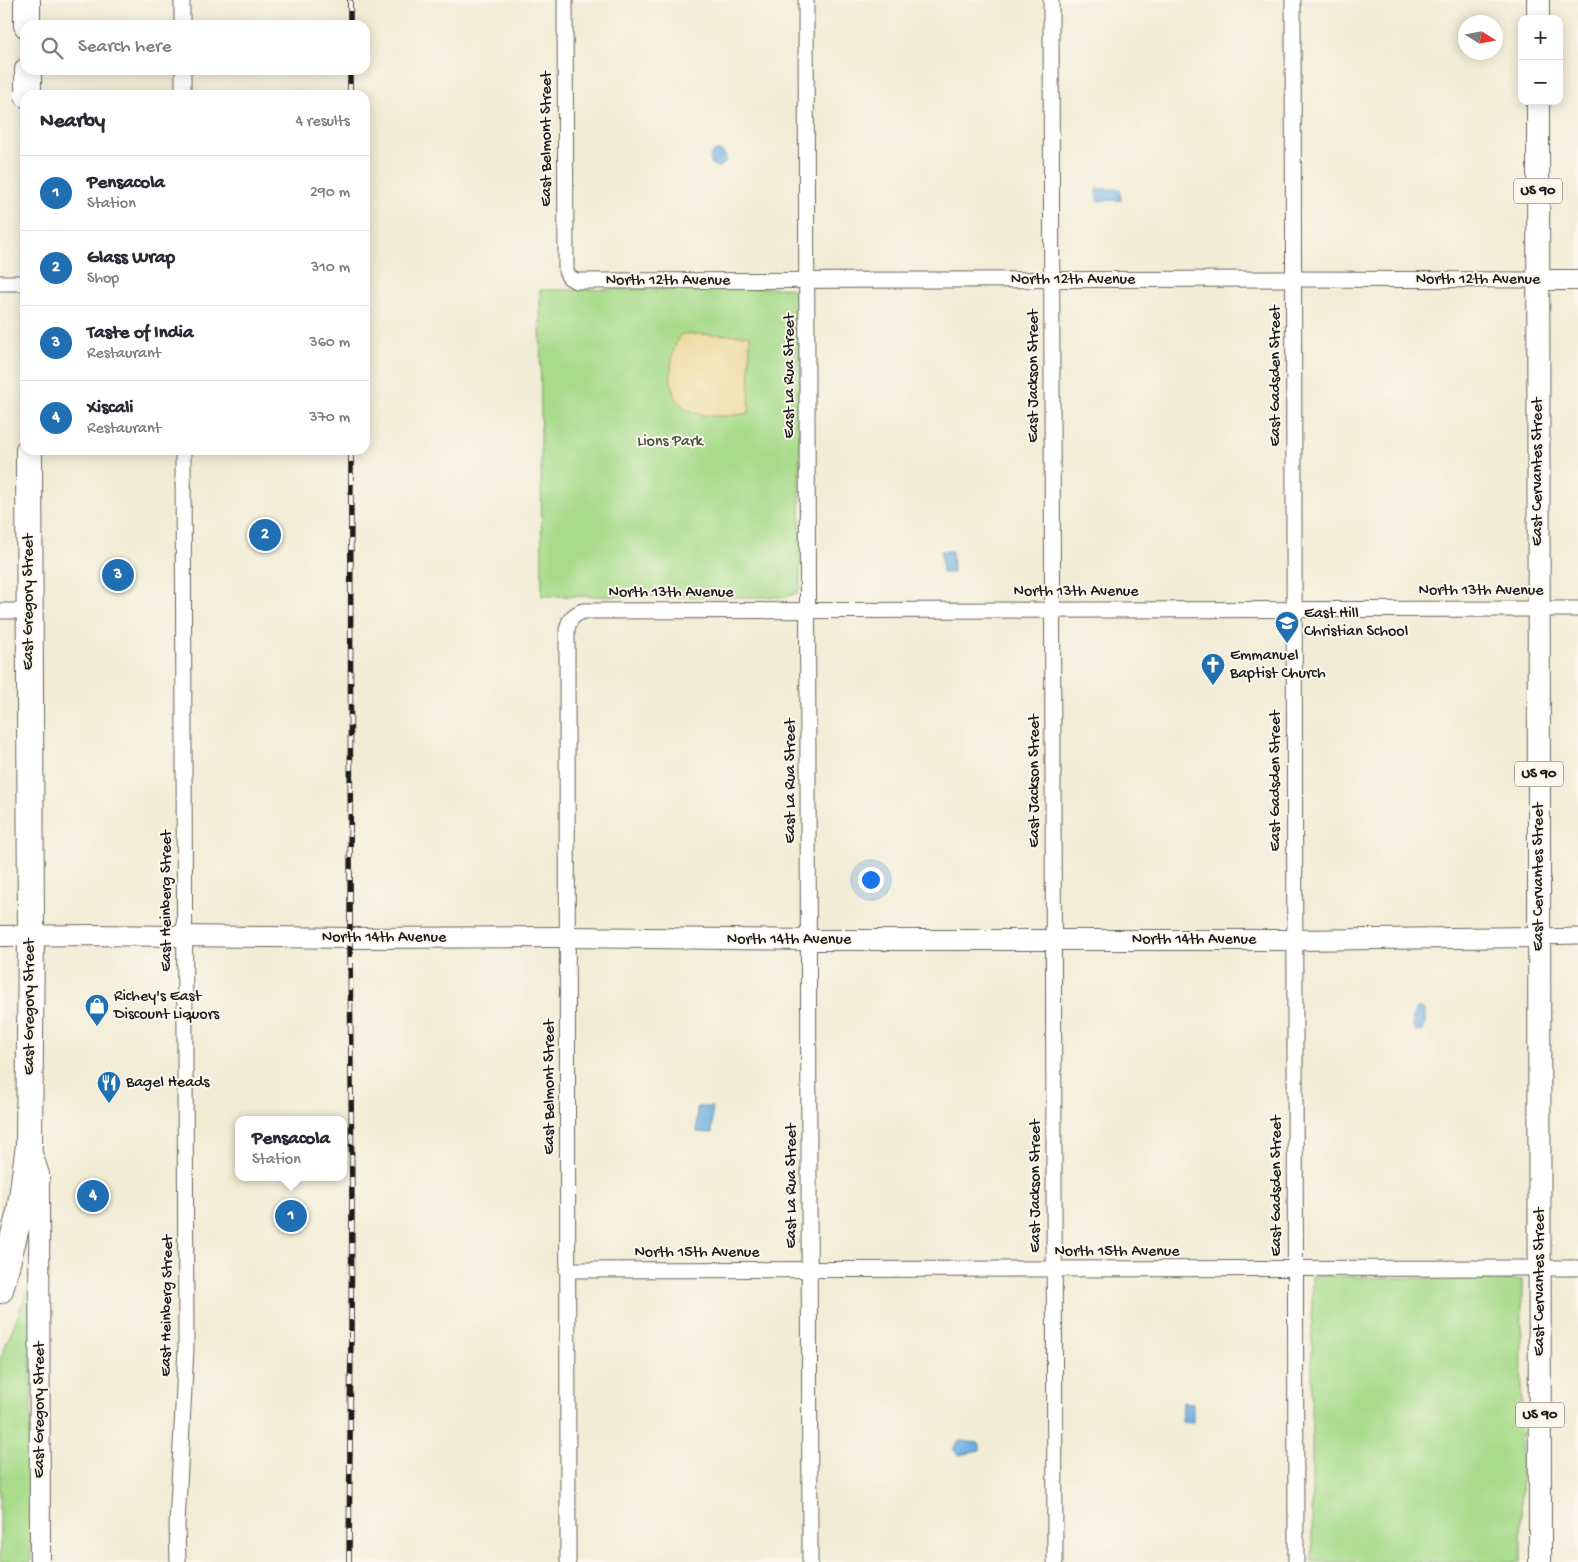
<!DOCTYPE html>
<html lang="en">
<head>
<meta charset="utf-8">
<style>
  :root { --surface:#fff; --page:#f7f7f7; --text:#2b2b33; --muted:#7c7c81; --line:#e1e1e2; --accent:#1f6fb2 }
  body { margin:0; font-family:"Gochi Hand",sans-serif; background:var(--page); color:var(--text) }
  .controls { position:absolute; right:15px; top:15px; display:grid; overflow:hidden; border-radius:10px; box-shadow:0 2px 12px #0003 }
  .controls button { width:45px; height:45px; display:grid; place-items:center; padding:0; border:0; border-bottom:1px solid var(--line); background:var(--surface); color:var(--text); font:25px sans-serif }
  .compass { position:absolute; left:1458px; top:15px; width:45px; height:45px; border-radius:50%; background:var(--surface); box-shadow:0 2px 12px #0003; rotate:101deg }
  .you { position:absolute; left:870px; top:879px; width:18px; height:18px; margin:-12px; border:4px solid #fff; border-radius:50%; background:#1a73e8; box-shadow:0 0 0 8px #1a73e833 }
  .badge { display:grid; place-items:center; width:32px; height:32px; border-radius:50%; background:var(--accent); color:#fff; font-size:16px; font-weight:700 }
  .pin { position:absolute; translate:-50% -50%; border:2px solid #fff; box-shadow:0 1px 5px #0006 }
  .popup { position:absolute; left:235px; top:1116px; width:112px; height:65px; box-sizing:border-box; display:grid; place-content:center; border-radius:10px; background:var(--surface); filter:drop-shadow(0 1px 4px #0005); font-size:16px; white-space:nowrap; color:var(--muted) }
  .popup b { font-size:19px; color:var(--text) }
  .popup::after { content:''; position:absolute; left:50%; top:100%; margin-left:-10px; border:10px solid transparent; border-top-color:var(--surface) }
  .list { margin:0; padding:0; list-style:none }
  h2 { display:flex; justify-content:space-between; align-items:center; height:65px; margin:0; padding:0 20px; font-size:21px }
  h2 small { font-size:16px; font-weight:400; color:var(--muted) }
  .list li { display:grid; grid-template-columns:32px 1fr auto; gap:15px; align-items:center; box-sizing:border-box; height:75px; padding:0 20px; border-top:1px solid var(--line) }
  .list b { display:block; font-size:19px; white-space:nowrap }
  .list p { margin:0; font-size:16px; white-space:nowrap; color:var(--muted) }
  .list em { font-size:16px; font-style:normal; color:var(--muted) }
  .icon { flex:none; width:28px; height:28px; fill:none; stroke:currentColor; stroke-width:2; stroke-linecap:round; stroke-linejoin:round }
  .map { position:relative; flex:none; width:1578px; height:1562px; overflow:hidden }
  .search { position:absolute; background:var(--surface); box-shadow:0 2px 12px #0003; left:20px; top:20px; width:350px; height:55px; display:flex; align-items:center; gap:12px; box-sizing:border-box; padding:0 18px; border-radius:15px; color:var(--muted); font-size:19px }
  .panel { position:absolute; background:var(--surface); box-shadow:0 2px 12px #0003; left:20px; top:90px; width:350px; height:365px; border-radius:15px }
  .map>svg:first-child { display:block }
</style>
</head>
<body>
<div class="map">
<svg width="1578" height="1562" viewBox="0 0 1578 1562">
  <rect width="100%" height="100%" fill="#fbf7ec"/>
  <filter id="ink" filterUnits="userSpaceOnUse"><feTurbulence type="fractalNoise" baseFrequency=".02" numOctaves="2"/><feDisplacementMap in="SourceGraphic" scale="10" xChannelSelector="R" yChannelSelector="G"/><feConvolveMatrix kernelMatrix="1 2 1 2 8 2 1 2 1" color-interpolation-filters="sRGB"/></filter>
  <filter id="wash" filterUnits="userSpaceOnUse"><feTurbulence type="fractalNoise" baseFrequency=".0096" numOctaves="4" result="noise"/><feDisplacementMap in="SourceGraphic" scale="20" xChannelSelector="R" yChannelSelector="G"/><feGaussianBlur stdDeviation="1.12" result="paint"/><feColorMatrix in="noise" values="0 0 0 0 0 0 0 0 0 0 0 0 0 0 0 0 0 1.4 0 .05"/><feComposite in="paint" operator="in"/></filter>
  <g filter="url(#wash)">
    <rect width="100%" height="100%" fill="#f1ecd5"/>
    <g fill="#a8dc8b" stroke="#627c54">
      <path d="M788 288 797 290 800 298V587L798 592 787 597 542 596 540 290Z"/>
      <path d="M1312 1276 1522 1280 1521 1562H1312Z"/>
      <path d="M31 1282V1562H0V1360Z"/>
    </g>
    <path fill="#eeda9e" stroke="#857b5d" d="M681 334 750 335 749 413C714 419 668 421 671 371 672 356 673 347 681 334Z"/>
    <g fill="#6eb0e3" stroke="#456680">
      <circle cx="718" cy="159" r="8"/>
      <path d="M1097 189H1120L1121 200 1097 201Z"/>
      <path d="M941 551H952L953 573H942Z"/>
      <path d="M1420 1007 1425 1011V1028L1422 1031 1417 1032 1413 1027C1413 1019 1411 1010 1420 1007Z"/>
      <path d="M697 1107H712V1133L697 1132Z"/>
      <path d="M1183 1402 1193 1403V1423L1182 1422Z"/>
      <path d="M962 1441 978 1443 980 1444V1451L958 1455 954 1450V1447L958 1442Z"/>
    </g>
  </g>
  <g filter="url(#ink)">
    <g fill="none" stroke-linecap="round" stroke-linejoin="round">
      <defs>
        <g id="street">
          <path d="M182 0V25"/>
          <path d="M565 0 566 271 569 277 576 281 1293 279 1538 280"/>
          <path d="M806 0 810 1562"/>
          <path d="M1051 0 1055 1562"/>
          <path d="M1293 0 1296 1562"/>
          <path d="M183 70V95"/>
          <path d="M0 283H25"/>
          <path d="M0 611H29"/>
          <path d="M1539 937 1578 936"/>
          <path d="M567 1270 1578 1268"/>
          <path d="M178 1562 177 1525 186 1348 183 450"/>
          <path d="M568 1562 567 630C569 619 573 615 583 611L1578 609"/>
        </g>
        <g id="secondary">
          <path d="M1538 280H1578"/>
          <path d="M0 936 91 935 350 938 568 937 809 940H1294L1539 937"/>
          <path d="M30 1148 39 1174 40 1562"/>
        </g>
        <g id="primary">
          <path d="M1538 0V19"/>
          <path d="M1538 101 1540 1562"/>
        </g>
        <g id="highway">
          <path d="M27 0V25"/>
          <path d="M28 70V95"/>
          <path d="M0 1290 20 1212 29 1145 31 936 29 450"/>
        </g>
      </defs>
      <use href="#street" stroke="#67655d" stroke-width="17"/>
      <use href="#secondary" stroke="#67655d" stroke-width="22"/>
      <use href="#primary" stroke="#67655d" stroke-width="24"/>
      <use href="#highway" stroke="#67655d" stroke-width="28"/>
      <use href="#street" stroke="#fff" stroke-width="15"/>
      <use href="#secondary" stroke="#fff" stroke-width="20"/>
      <use href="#primary" stroke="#fff" stroke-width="22"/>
      <use href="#highway" stroke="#fff" stroke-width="26"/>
      <defs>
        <g id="rail">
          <path d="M350 0V25"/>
          <path d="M350 95V70"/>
          <path d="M349 1562 352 1212 350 938 351 450"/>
        </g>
      </defs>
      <use href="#rail" stroke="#1c1c1c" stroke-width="5.5"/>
      <use href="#rail" stroke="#fbf7ec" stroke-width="4" stroke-dasharray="11" stroke-linecap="butt"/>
    </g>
  </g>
  <defs>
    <symbol id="school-pin" viewBox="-11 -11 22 30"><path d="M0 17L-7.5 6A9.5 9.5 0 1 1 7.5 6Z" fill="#1f6fb2" stroke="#fbf7ec"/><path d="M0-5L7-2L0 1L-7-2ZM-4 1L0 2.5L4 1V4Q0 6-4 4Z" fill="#fff"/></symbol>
    <symbol id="church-pin" viewBox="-11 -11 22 30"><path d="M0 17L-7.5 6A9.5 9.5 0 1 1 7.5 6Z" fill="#1f6fb2" stroke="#fbf7ec"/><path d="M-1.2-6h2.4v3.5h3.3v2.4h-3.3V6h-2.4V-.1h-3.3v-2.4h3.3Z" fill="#fff"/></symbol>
    <symbol id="shop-pin" viewBox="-11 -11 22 30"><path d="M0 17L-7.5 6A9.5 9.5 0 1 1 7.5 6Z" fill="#1f6fb2" stroke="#fbf7ec"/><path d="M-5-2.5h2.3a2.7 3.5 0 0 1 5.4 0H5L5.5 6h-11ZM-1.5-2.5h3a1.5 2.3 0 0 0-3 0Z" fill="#fff"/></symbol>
    <symbol id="restaurant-pin" viewBox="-11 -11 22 30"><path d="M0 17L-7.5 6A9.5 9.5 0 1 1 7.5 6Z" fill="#1f6fb2" stroke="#fbf7ec"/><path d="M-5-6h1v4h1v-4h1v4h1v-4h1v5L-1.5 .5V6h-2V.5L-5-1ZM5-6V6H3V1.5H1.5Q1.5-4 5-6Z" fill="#fff"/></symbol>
  </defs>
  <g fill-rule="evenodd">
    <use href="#school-pin" x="1273" y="609" width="28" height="38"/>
    <use href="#church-pin" x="1199" y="651" width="28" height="38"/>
    <use href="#shop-pin" x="83" y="992" width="28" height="38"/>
    <use href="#restaurant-pin" x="95" y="1069" width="28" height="38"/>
  </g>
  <g text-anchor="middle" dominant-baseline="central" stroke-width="4" stroke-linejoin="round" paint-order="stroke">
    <g fill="#fbf7ec" stroke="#5f5e5a" stroke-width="1">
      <rect x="1514" y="178.5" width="48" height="25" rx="4"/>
      <rect x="1515" y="761.5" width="48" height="25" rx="4"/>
      <rect x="1516" y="1402.5" width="48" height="25" rx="4"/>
    </g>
    <g font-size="15" font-weight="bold" fill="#1c1c1c">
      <text x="1538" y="191">US 90</text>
      <text x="1539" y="774">US 90</text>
      <text x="1540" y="1415">US 90</text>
    </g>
    <g font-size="16" fill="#1c1c1c" stroke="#fbf7ec">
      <text transform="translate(547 139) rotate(-90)">East Belmont Street</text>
      <text x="1073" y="280">North 12th Avenue</text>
      <text x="1478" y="280">North 12th Avenue</text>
      <text x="668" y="281">North 12th Avenue</text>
      <text transform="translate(790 376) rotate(-90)">East La Rua Street</text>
      <text transform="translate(1034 376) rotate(-90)">East Jackson Street</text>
      <text transform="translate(1276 376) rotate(-90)">East Gadsden Street</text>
      <text transform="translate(1538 472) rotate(-90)">East Cervantes Street</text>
      <text x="1481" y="591">North 13th Avenue</text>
      <text x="1076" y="592">North 13th Avenue</text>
      <text x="671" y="593">North 13th Avenue</text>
      <text transform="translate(29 602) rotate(-90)">East Gregory Street</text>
      <text transform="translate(791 781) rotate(-90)">East La Rua Street</text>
      <text transform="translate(1035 781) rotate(-90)">East Jackson Street</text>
      <text transform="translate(1276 781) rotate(-90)">East Gadsden Street</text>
      <text transform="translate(1539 877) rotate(-90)">East Cervantes Street</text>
      <text transform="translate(167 901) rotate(-90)">East Heinberg Street</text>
      <text x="384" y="938">North 14th Avenue</text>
      <text x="789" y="940">North 14th Avenue</text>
      <text x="1194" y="940">North 14th Avenue</text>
      <text transform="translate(30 1007) rotate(-90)">East Gregory Street</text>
      <text transform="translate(550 1087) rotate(-90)">East Belmont Street</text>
      <text transform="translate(792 1186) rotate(-90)">East La Rua Street</text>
      <text transform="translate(1036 1186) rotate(-90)">East Jackson Street</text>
      <text transform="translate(1277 1186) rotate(-90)">East Gadsden Street</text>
      <text x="1117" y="1252">North 15th Avenue</text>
      <text x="697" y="1253">North 15th Avenue</text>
      <text transform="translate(1540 1282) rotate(-90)">East Cervantes Street</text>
      <text transform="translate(168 1306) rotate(-89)">East Heinberg Street</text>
      <text transform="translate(40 1410) rotate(-90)">East Gregory Street</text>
    </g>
    <g font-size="16" fill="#46563d" stroke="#fbf7ec">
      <text x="670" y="442">Lions Park</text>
    </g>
    <g font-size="16" fill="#1c1c1c" stroke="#fbf7ec" text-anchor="start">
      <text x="1304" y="614">East Hill<tspan x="1304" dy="18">Christian School</tspan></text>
      <text x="1230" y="656">Emmanuel<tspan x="1230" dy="18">Baptist Church</tspan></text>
      <text x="114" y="997">Richey's East<tspan x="114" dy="18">Discount Liquors</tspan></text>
      <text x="126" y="1083">Bagel Heads</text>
    </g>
  </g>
</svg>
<div class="controls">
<button>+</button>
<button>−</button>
</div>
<svg class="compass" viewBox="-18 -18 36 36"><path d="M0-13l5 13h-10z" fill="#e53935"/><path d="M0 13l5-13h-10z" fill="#7c7c81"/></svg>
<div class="you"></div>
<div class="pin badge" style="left:291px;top:1216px">1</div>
<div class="popup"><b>Pensacola</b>Station</div>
<div class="pin badge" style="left:265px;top:535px">2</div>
<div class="pin badge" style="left:118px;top:575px">3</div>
<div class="pin badge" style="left:93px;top:1196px">4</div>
<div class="search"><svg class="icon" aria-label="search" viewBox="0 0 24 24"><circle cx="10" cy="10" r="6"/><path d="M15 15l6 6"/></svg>Search here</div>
<section class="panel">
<h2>Nearby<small>4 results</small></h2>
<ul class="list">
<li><span class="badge">1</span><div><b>Pensacola</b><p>Station</p></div><em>290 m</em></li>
<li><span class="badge">2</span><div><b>Glass Wrap</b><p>Shop</p></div><em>310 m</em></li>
<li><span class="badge">3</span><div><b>Taste of India</b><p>Restaurant</p></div><em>360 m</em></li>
<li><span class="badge">4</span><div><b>Xiscali</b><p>Restaurant</p></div><em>370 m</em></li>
</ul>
</section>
</div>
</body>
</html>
